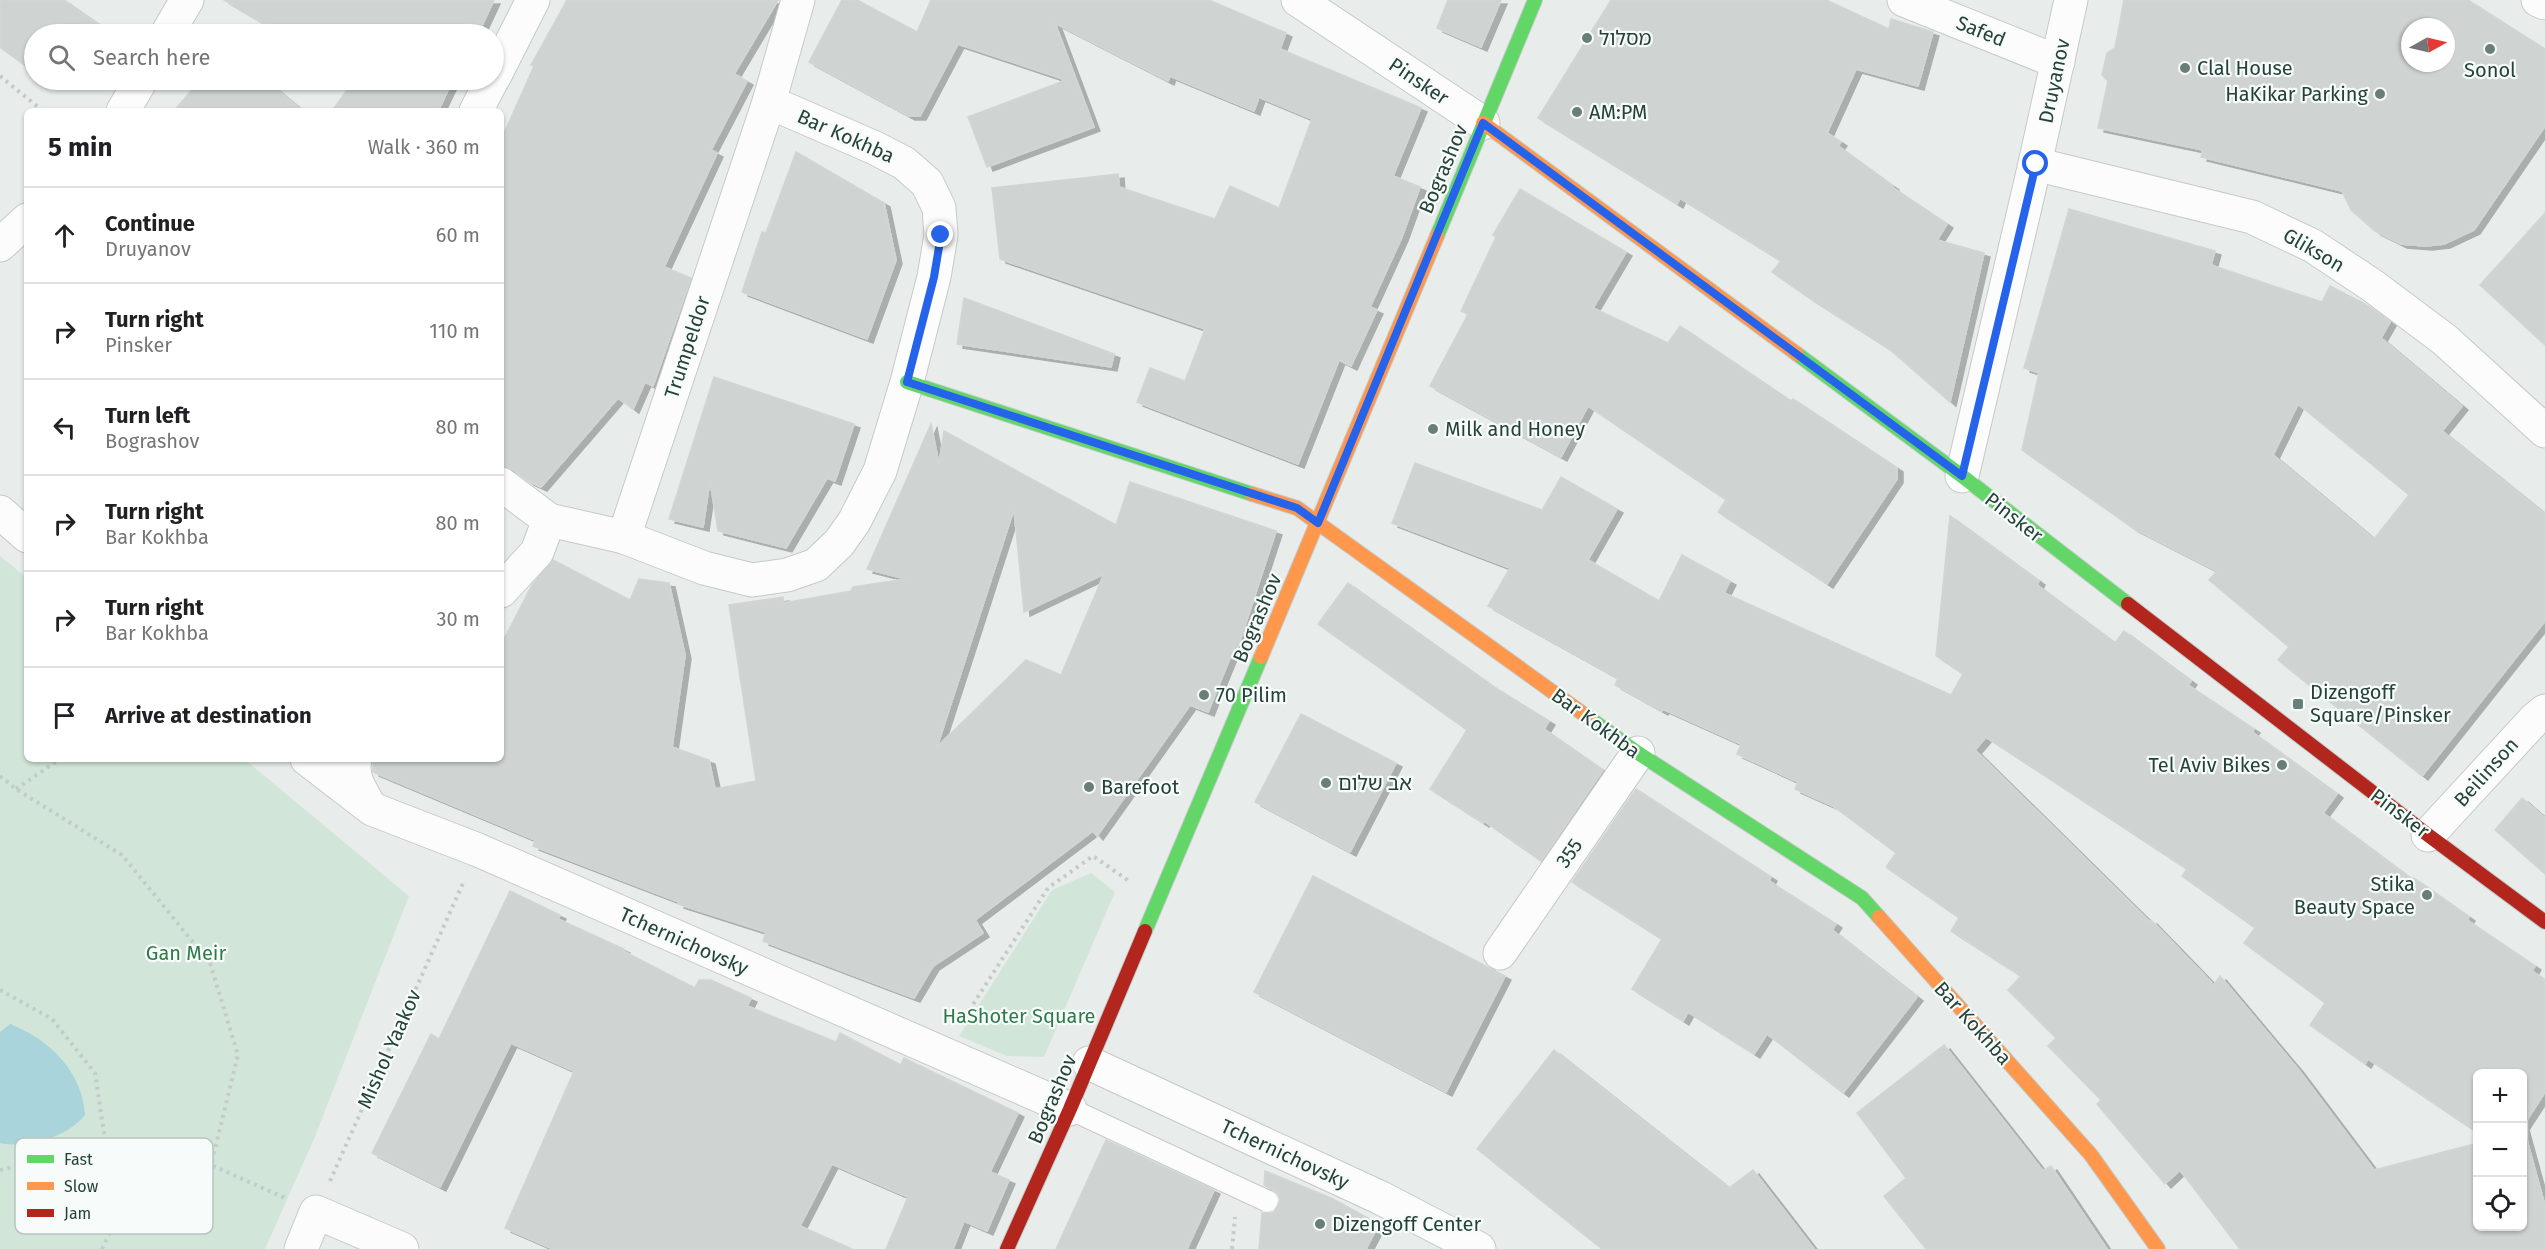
<!DOCTYPE html>
<html lang="en">
<head>
<meta charset="utf-8">
<style>
  :root { --surface:#fff; --page:#f2f2f2; --text:#202124; --muted:#757577; --line:#e0e0e0 }
  body { margin:0; font-family:"Fira Sans","Noto Sans Hebrew",sans-serif; background:var(--page); color:var(--text) }
  .controls { position:absolute; right:18px; bottom:18px; display:grid; overflow:hidden; border-radius:9px; box-shadow:0 2px 4px #0004 }
  .controls button { width:54px; height:54px; display:grid; place-items:center; padding:0; border:0; border-bottom:2px solid var(--line); background:var(--surface); color:var(--text); font:30px sans-serif }
  .compass { position:absolute; left:2401px; top:18px; width:54px; height:54px; border-radius:50%; background:var(--surface); box-shadow:0 2px 4px #0004; rotate:82deg }
  .stop { position:absolute; width:18px; height:18px; margin:-14px; border:4px solid #2563eb; border-radius:50%; background:#fff }
  .stop.end { background:#2563eb; border-color:#fff; box-shadow:0 2px 6px #0008 }
  .list { margin:0; padding:0; list-style:none }
  h2 { display:flex; justify-content:space-between; align-items:center; height:78px; margin:0; padding:0 24px; font-size:26px }
  h2 small { font-size:20px; font-weight:400; color:var(--muted) }
  .list li { display:grid; grid-template-columns:39px 1fr auto; gap:18px; align-items:center; box-sizing:border-box; height:96px; padding:0 24px; border-top:2px solid var(--line) }
  .list b { display:block; font-size:22px; white-space:nowrap }
  .list p { margin:0; font-size:20px; white-space:nowrap; color:var(--muted) }
  .list em { font-size:20px; font-style:normal; color:var(--muted) }
  .icon { flex:none; width:33px; height:33px; fill:none; stroke:currentColor; stroke-width:2; stroke-linecap:round; stroke-linejoin:round }
  .map { position:relative; flex:none; width:2545px; height:1249px; overflow:hidden }
  .search { position:absolute; background:var(--surface); box-shadow:0 2px 4px #0004; left:24px; top:24px; width:480px; height:66px; display:flex; align-items:center; gap:15px; box-sizing:border-box; padding:0 21px; border-radius:33px; color:var(--muted); font-size:22px }
  .panel { position:absolute; background:var(--surface); box-shadow:0 2px 4px #0004; left:24px; top:108px; width:480px; height:654px; border-radius:9px }
  .map>svg:first-child { display:block }
</style>
</head>
<body>
<div class="map">
<svg width="2545" height="1249" viewBox="0 0 2545 1249">
  <defs>
    <filter id="shadow"><feDropShadow dx="6" dy="4" stdDeviation="0" flood-color="#0004"/></filter>
  </defs>
  <rect width="100%" height="100%" fill="#e8edeb"/>
  <g fill="#d1e6d8">
    <path d="M0 556 27 578V759H244L409 896 314 1139 265 1249H0Z"/>
    <path d="M1091 873 1115 892 1044 1057 1007 1056 959 1036 1052 890Z"/>
  </g>
  <path fill="#a9d4db" d="M10 1024C49 1039 82 1071 85 1115 67 1137 29 1149 0 1143V1032Z"/>
  <g fill="#cfd4d2" stroke="#d1d6d4" stroke-width="1.5" fill-rule="evenodd" filter="url(#shadow)">
    <path d="M0 0H64L113 34H34V72L0 47Z"/>
    <path d="M224 0H494L478 34H281Z"/>
    <path d="M567 0H778L734 74 747 81 711 150 717 153 664 267 691 278 653 386 645 382 633 409 618 398 541 487 528 481 512 469 501 466V140L534 66 531 65Z"/>
    <path d="M842 0H857L917 32 931 0H1209L1286 33 1280 49 1421 108 1393 176 1420 187 1402 237 1370 307 1377 310 1351 366 1339 360 1298 464 1137 402 1150 368 1185 381 1205 329 1000 259 992 188 1118 174 1119 187 1215 219 1230 186 1279 208 1312 119 1259 97 1254 111 1170 76 1168 81 1055 23 1094 127 987 167 968 117 1066 80 958 44 920 116H909L809 62Z"/>
    <path d="M1448 0H1501L1481 47 1437 28Z"/>
    <path d="M1611 0H1826L1889 29 1891 19 1933 32 1918 86 1856 69 1827 133 1841 142 1838 146 1893 186 1892 187 1947 224 1937 240 1984 253 1950 402 1888 348 1812 300 1772 272 1781 261 1680 198 1677 204 1538 118Z"/>
    <path d="M2124 0H2468L2545 49V126L2474 230 2444 244 2426 246 2401 244 2375 231 2351 210 2342 191 2201 157 2203 150 2098 128 2108 81 2102 75 2107 53 2115 48ZM2410 27H2446V63H2410Z"/>
    <path d="M200 80H265L303 111H174Z"/>
    <path d="M354 80H453L438 111H332Z"/>
    <path d="M796 152 884 203 896 260 867 339 742 292 762 232 766 233Z"/>
    <path d="M1520 189 1626 252 1593 308 1668 343 1680 326 1791 401 1793 399 1897 468V479L1827 584 1718 512 1726 500 1588 406 1561 457 1430 386 1468 314 1461 311 1496 237 1493 235Z"/>
    <path d="M2069 209 2215 251 2211 265 2322 302 2330 286 2365 304 2390 322 2381 338 2462 406 2442 431 2545 514V621L2422 776 2278 660 2289 647 2209 580 2217 571 2133 528 2022 450 2039 373 2024 368ZM2298 404 2409 495 2374 539 2273 455Z"/>
    <path d="M2545 213V345L2480 285Z"/>
    <path d="M964 298 1114 354 1111 367 957 344Z"/>
    <path d="M714 377 854 424 835 481 827 478 786 548 718 531 710 480 703 527 669 519Z"/>
    <path d="M931 424 939 465 944 431 1116 525 1130 482 1276 531 1238 647 1235 646 1208 712 1190 705 1097 836 1093 831 975 920 983 933 933 966 914 998 763 941 766 932 678 904 679 902 533 846 535 840 373 772V759H501V645L532 585 553 560 630 600 639 579 669 583 685 655 672 747 709 760 715 789 756 781 729 605 783 597 784 603 851 591 853 587 906 579 867 569ZM1014 509 1024 612 1104 574 1061 675 1026 660 937 747Z"/>
    <path d="M1415 463 1542 510 1561 477 1617 509 1588 560 1659 601 1682 555 1730 581 1724 593 1951 695 1963 674 1936 656 1950 516 2039 581 2037 585 2115 643 2124 631 2191 681 2188 685 2254 729 2252 732 2337 794 2323 813 2413 880 2414 878 2469 917 2467 920 2535 966 2532 971 2545 980V1092L2523 1126 2545 1206V1249H2240L2180 1170 2165 1184 2097 1104 2101 1100 2048 1046 2056 1038 2008 990 2021 976 1951 931 1959 918 1886 867 1896 853 1833 806 1795 789 1798 782 1737 754 1741 744 1663 709 1662 711 1615 685 1618 678 1488 606 1510 568 1392 523ZM1986 737 2187 869 2182 876 2255 928 2244 943 2325 1003 2310 1025 2365 1064 2368 1059 2478 1133V1074H2523V1227H2478V1143L2374 1170 2298 1069 2220 976 2214 985 2151 920 2150 922 1975 750Z"/>
    <path d="M1348 583 1494 687 1549 721 1544 729 1603 770 1541 861 1484 821 1483 823 1430 789 1467 730 1318 624Z"/>
    <path d="M1301 714 1396 763 1350 852 1255 802Z"/>
    <path d="M1636 789 1771 877 1769 881 1836 924 1832 930 1917 997 1843 1093 1767 1034 1754 1054 1688 1012 1683 1021 1632 989 1662 939 1572 882Z"/>
    <path d="M2522 798 2545 818V874L2495 830Z"/>
    <path d="M1313 876 1505 976 1446 1092 1254 992Z"/>
    <path d="M510 891 560 915 558 919 624 949 623 951 695 988 699 980H711L751 998 747 1006 836 1042 840 1033 901 1065 904 1058 1018 1113 990 1172 1009 1180 987 1231 964 1221 953 1249H886L908 1197 832 1164 800 1226 852 1249H553L505 1228 574 1071 511 1043 440 1187 372 1153 431 1034 439 1039Z"/>
    <path d="M1944 1045 2043 1171 2051 1166 2107 1249H1926L1884 1196 1906 1178 1857 1113Z"/>
    <path d="M1554 1050 1729 1188 1753 1170 1814 1249H1602L1477 1149Z"/>
    <path d="M1106 1140 1214 1190 1187 1249H1056Z"/>
    <path d="M1265 1171 1331 1198 1379 1224 1366 1249H1259L1262 1213 1274 1212 1280 1200 1277 1193 1264 1185Z"/>
  </g>
  <g fill="none" stroke-linecap="round" stroke-linejoin="round">
    <defs>
      <path id="lane" d="M1070 1109 1224 1181"/>
      <g id="street">
        <path d="M1298 0 1483 123"/>
        <path d="M1904 0 2058 62"/>
        <path d="M2538 0 2545 3"/>
        <path d="M167 34 187 0"/>
        <path d="M494 77 533 0"/>
        <path d="M123 111 141 80"/>
        <path d="M476 111 492 80"/>
        <path d="M2035 164 2252 217 2313 246 2373 286 2445 340 2545 431"/>
        <path d="M0 245 27 220"/>
        <path d="M1962 476 2035 164 2071 0"/>
        <path d="M501 484 549 520"/>
        <path d="M0 512 27 536"/>
        <path d="M624 537 704 568 752 580 787 575 816 565 839 543 854 522 880 471 907 382 934 277 941 235 939 208 927 183 904 163 875 148 769 102"/>
        <path d="M501 591 537 552 549 520 624 537 769 102 798 0"/>
        <path d="M307 759 372 809 478 850 1070 1109"/>
        <path d="M355 759C351 777 360 789 369 805"/>
        <path d="M2428 835 2535 719 2545 711"/>
        <path d="M1500 953 1638 753"/>
        <path d="M1089 1063 1381 1198 1479 1249"/>
        <path d="M301 1249 316 1212 402 1249"/>
      </g>
      <g id="fast">
        <path d="M1437 236 1535 0"/>
        <path d="M1797 354 1962 476 2128 604"/>
        <path d="M907 382 1252 494"/>
        <path d="M1589 718 1638 753 1862 898 1879 917"/>
        <path d="M1145 931 1261 657"/>
      </g>
      <g id="slow">
        <path d="M1483 123 1797 354"/>
        <path d="M1252 494 1297 508 1589 718"/>
        <path d="M1261 657 1437 236"/>
        <path d="M1879 917 2091 1155 2158 1249"/>
      </g>
      <g id="jam">
        <path d="M2128 604 2428 835 2545 922"/>
        <path d="M1007 1249 1070 1109 1145 931"/>
      </g>
    </defs>
    <use href="#lane" stroke="#c5cac8" stroke-width="23"/>
    <use href="#street" stroke="#c5cac8" stroke-width="35"/>
    <use href="#fast" stroke="#c3cbc8" stroke-width="16"/>
    <use href="#slow" stroke="#c3cbc8" stroke-width="16"/>
    <use href="#jam" stroke="#c3cbc8" stroke-width="16"/>
    <g stroke="#c3ccca" stroke-width="4" stroke-dasharray="3 4.5" stroke-linecap="butt">
      <path d="M0 76 43 111"/>
      <path d="M0 776 16 789 122 855 210 963 238 1055 211 1165"/>
      <path d="M16 789 60 759"/>
      <path d="M0 990 52 1019 95 1073 106 1146"/>
      <path d="M961 1023 1048 888 1093 856 1129 881"/>
      <path d="M0 1170 106 1146 211 1165 285 1198"/>
      <path d="M330 1181 464 881"/>
      <path d="M102 1249 116 1220 127 1148"/>
      <path d="M1232 1249 1235 1217"/>
    </g>
    <use href="#lane" stroke="#fcfcfc" stroke-width="21"/>
    <use href="#street" stroke="#fcfcfc" stroke-width="33"/>
    <use href="#fast" stroke="#63d668" stroke-width="14"/>
    <use href="#slow" stroke="#ff974d" stroke-width="14"/>
    <use href="#jam" stroke="#b3261e" stroke-width="14"/>
    <defs>
      <path id="lane-bridge" d="M1224 1181 1267 1201"/>
    </defs>
    <use href="#lane-bridge" stroke="#c5cac8" stroke-width="23" stroke-linecap="butt"/>
    <use href="#lane-bridge" stroke="#fcfcfc" stroke-width="21"/>
  </g>
  <g fill="none" stroke-linecap="round" stroke-linejoin="round">
    <path stroke="#2563eb" stroke-width="8" d="M941 235 934 277 907 382 1297 508 1318 523 1483 123 1962 476 2036 164"/>
  </g>
  <g fill="#697e78" stroke="#f7fbf9" stroke-width="2">
    <circle cx="1587" cy="38" r="6"/>
    <circle cx="2490" cy="49" r="6"/>
    <circle cx="2185" cy="68" r="6"/>
    <circle cx="2380" cy="94" r="6"/>
    <circle cx="1577" cy="112" r="6"/>
    <circle cx="1433" cy="429" r="6"/>
    <circle cx="1204" cy="695" r="6"/>
    <rect x="2292" y="698" width="12" height="12" rx="3"/>
    <circle cx="2282" cy="765" r="6"/>
    <circle cx="1326" cy="783" r="6"/>
    <circle cx="1089" cy="787" r="6"/>
    <circle cx="2427" cy="895" r="6"/>
    <circle cx="1320" cy="1224" r="6"/>
  </g>
  <g text-anchor="middle" dominant-baseline="central" stroke-width="4.5" stroke-linejoin="round" paint-order="stroke">
    <g font-size="20" fill="#24423a" stroke="#f7fbf9">
      <text transform="translate(1981 31) rotate(22)">Safed</text>
      <text transform="translate(1419 81) rotate(34)">Pinsker</text>
      <text transform="translate(2054 81) rotate(-78)">Druyanov</text>
      <text transform="translate(846 136) rotate(24)">Bar Kokhba</text>
      <text transform="translate(1443 169) rotate(-67)">Bograshov</text>
      <text transform="translate(2314 250) rotate(30)">Glikson</text>
      <text transform="translate(687 347) rotate(-72)">Trumpeldor</text>
      <text transform="translate(2014 517) rotate(38)">Pinsker</text>
      <text transform="translate(1257 618) rotate(-67)">Bograshov</text>
      <text transform="translate(1596 723) rotate(36)">Bar Kokhba</text>
      <text transform="translate(2486 772) rotate(-48)">Beilinson</text>
      <text transform="translate(2400 813) rotate(37)">Pinsker</text>
      <text transform="translate(1569 853) rotate(-55)">355</text>
      <text transform="translate(684 941) rotate(24)">Tchernichovsky</text>
      <text transform="translate(1973 1023) rotate(48)">Bar Kokhba</text>
      <text transform="translate(389 1049) rotate(-66)">Mishol Yaakov</text>
      <text transform="translate(1052 1099) rotate(-67)">Bograshov</text>
      <text transform="translate(1285 1154) rotate(25)">Tchernichovsky</text>
    </g>
    <g font-size="20" fill="#24423a" stroke="#f7fbf9" text-anchor="start">
      <text x="1599" y="38">מסלול</text>
      <text x="2197" y="68">Clal House</text>
      <text x="2490" y="70" text-anchor="middle">Sonol</text>
      <text x="2368" y="94" text-anchor="end">HaKikar Parking</text>
      <text x="1589" y="112">AM:PM</text>
      <text x="1445" y="429">Milk and Honey</text>
      <text x="2310" y="692">Dizengoff<tspan x="2310" dy="23">Square/Pinsker</tspan></text>
      <text x="1216" y="695">70 Pilim</text>
      <text x="2270" y="765" text-anchor="end">Tel Aviv Bikes</text>
      <text x="1338" y="783">אב שלום</text>
      <text x="1101" y="787">Barefoot</text>
      <text x="2415" y="884" text-anchor="end">Stika<tspan x="2415" dy="23">Beauty Space</tspan></text>
      <text x="1332" y="1224">Dizengoff Center</text>
    </g>
    <g font-size="20" fill="#2d7a4b" stroke="#f7fbf9">
      <text x="186" y="953">Gan Meir</text>
      <text x="1019" y="1016">HaShoter Square</text>
    </g>
  </g>
  <rect x="15" y="1138" width="198" height="96" rx="9" fill="#f7fbf9" stroke="#b8c4c0" stroke-width="1.5"/>
  <rect x="27" y="1155" width="27" height="8" fill="#63d668"/>
  <rect x="27" y="1182" width="27" height="8" fill="#ff974d"/>
  <rect x="27" y="1209" width="27" height="8" fill="#b3261e"/>
  <g font-size="16" fill="#24423a">
    <text x="64" y="1165">Fast</text>
    <text x="64" y="1192">Slow</text>
    <text x="64" y="1219">Jam</text>
  </g>
</svg>
<div class="controls">
<button>+</button>
<button>−</button>
<button><svg class="icon" aria-label="locate" viewBox="0 0 24 24"><circle cx="12" cy="12" r="6"/><path d="M12 2v4M12 18v4M2 12h4M18 12h4"/></svg></button>
</div>
<svg class="compass" viewBox="-18 -18 36 36"><path d="M0-13l5 13h-10z" fill="#e53935"/><path d="M0 13l5-13h-10z" fill="#757577"/></svg>
<div class="stop" style="left:2036px;top:164px"></div>
<div class="stop end" style="left:941px;top:235px"></div>
<div class="search"><svg class="icon" aria-label="search" viewBox="0 0 24 24"><circle cx="10" cy="10" r="6"/><path d="M15 15l6 6"/></svg>Search here</div>
<section class="panel">
<h2>5 min<small>Walk · 360 m</small></h2>
<ul class="list">
<li><svg class="icon" aria-label="ahead" viewBox="0 0 24 24"><path d="M12 20V5M6 11l6-6 6 6"/></svg><div><b>Continue</b><p>Druyanov</p></div><em>60 m</em></li>
<li><svg class="icon" aria-label="right" viewBox="0 0 24 24"><path d="M7 20v-9h11M14 6l5 5-5 5"/></svg><div><b>Turn right</b><p>Pinsker</p></div><em>110 m</em></li>
<li><svg class="icon" aria-label="left" viewBox="0 0 24 24"><path d="M17 20v-9H6M10 6l-5 5 5 5"/></svg><div><b>Turn left</b><p>Bograshov</p></div><em>80 m</em></li>
<li><svg class="icon" aria-label="right" viewBox="0 0 24 24"><path d="M7 20v-9h11M14 6l5 5-5 5"/></svg><div><b>Turn right</b><p>Bar Kokhba</p></div><em>80 m</em></li>
<li><svg class="icon" aria-label="right" viewBox="0 0 24 24"><path d="M7 20v-9h11M14 6l5 5-5 5"/></svg><div><b>Turn right</b><p>Bar Kokhba</p></div><em>30 m</em></li>
<li><svg class="icon" aria-label="arrive" viewBox="0 0 24 24"><path d="M6 21V4h12l-3 4 3 4H6"/></svg><div><b>Arrive at destination</b></div></li>
</ul>
</section>
</div>
</body>
</html>
